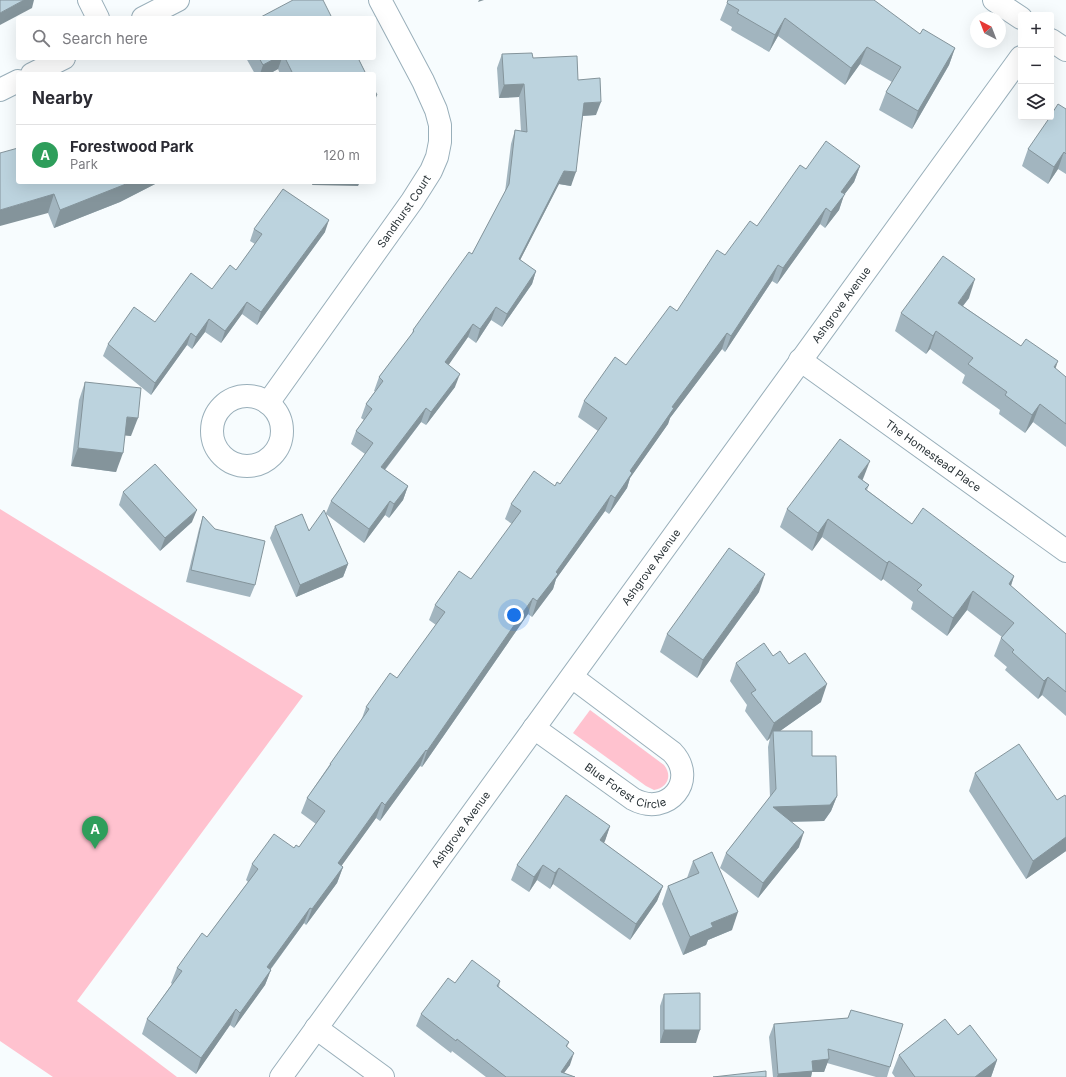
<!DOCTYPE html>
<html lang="en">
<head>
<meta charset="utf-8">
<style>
  :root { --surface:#fff; --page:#f7f7f7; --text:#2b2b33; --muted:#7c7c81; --line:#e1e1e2; --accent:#b45309 }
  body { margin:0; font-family:Inter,sans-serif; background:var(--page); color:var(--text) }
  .controls { position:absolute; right:12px; top:12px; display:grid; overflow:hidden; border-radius:4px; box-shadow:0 4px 16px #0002 }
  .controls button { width:36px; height:36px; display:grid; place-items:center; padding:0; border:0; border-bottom:1px solid var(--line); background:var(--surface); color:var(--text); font:20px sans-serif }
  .compass { position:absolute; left:970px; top:12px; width:36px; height:36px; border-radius:50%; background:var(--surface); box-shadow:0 4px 16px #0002; rotate:318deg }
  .you { position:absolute; left:514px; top:615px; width:14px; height:14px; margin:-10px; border:3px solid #fff; border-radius:50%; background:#1a73e8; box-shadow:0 0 0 6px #1a73e833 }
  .badge { display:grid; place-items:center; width:26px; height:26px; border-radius:50%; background:var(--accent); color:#fff; font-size:13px; font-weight:700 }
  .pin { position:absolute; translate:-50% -33px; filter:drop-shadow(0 1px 2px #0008) }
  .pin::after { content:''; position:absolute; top:21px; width:14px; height:12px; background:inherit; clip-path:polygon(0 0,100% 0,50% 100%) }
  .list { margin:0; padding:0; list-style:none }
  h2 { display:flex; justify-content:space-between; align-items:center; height:52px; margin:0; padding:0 16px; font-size:17px }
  h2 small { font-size:13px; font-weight:400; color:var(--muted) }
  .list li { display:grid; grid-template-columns:26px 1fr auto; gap:12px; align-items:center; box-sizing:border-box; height:60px; padding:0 16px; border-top:1px solid var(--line) }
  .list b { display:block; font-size:15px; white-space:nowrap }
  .list p { margin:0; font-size:13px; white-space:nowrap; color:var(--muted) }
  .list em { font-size:13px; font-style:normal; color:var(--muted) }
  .icon { flex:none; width:22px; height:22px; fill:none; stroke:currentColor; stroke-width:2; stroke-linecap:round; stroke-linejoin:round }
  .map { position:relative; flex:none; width:1066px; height:1077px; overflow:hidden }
  .search { position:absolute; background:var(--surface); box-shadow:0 4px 16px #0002; left:16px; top:16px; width:360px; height:44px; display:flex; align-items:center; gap:10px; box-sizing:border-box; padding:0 14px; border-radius:4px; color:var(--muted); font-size:15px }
  .panel { position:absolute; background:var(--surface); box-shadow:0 4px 16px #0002; left:16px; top:72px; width:360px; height:112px; border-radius:4px }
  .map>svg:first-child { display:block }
</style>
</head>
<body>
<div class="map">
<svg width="1066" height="1077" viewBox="0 0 1066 1077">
  <rect width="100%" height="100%" fill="#f7fcfe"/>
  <g fill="#ffc2cf">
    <path d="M0 509 303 696 77 1001 177 1077H53L0 1041Z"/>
    <path d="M590 710 664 765C673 776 667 788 654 790L646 786 573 733Z"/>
  </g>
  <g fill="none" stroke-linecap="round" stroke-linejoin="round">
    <defs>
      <g id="minor">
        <path d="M89 0 98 18"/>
        <path d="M994 0 1021 18"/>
        <path d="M143 18 178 0"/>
        <path d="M1051 40 1066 50"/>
        <path d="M32 74 64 58"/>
        <path d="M0 90 18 81"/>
        <path id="s1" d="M800 360 1066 551"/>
        <circle cx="247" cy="431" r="35"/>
        <path id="s2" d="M268 403 412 201 431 171 437 157 440 142V125L436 110 423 81 380 0"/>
        <path id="s3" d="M534 728 633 799C668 818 699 780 672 752L572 677"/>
        <path d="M316 1028 383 1077"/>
        <path id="s4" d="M281 1077 1021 57"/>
      </g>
    </defs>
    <use href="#minor" stroke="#99afba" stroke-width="24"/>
    <use href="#minor" stroke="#fff" stroke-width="22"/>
  </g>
  <g fill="#a2b5bf">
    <path d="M727 3 920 34 955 48 949 65 912 129 879 110 886 92 892 82 860 64 845 85 778 36 769 52 731 30 732 27 720 20Z"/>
    <path d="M502 54 533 58 578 80 596 115 583 116 571 186 559 184 520 260 536 271 532 284 502 327 491 320 476 343 468 337 448 365 455 387 426 425 421 422 385 470 408 486 403 500 389 518 385 515 364 543 326 514 348 564 343 577 296 597 270 538 275 526 309 531 326 513 331 501 365 454 351 444 356 431 364 420 361 418 366 404 375 391H374L379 377 412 334 413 330 472 254 505 192 511 144 515 130 521 131 519 97 499 98 497 68Z"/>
    <path d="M246 58H358L366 74H280L278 69 269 74H255Z"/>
    <path d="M1066 109V174L1058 169 1048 184 1022 166 1028 149Z"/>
    <path d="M860 166 854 182 844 195 839 210 825 228 820 224 777 284 772 281 725 352 722 349 670 418 668 424 630 478 627 488 609 514 605 511 556 579 553 589 532 617 528 614 422 767 420 766 380 821 376 818 341 866 343 867 337 883 306 925 304 923 271 969 265 985 234 1028 230 1025 196 1074 142 1034 147 1019 172 984 171 983 177 968 207 937 248 882 246 880 252 864 294 848 299 847 316 824 301 813 307 798 328 767 330 764 361 721 366 707 397 678 436 625 429 620 435 605 471 579 512 524 505 519 511 504 560 484 598 431 578 417 584 401 626 365 677 311 725 255 757 226 806 169Z"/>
    <path d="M18 182H159L120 202 54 228 48 213Z"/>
    <path d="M254 229 325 232 257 325 242 314 221 343 205 332 192 349 187 345 151 395 103 356 108 344 155 322 212 289 236 270 255 244 250 241Z"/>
    <path d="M969 298 963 306 1021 346 1055 369 1066 377V447L1033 422 1025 433 999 414 1000 410 962 383 965 375 930 349 926 354 895 331 901 313Z"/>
    <path d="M85 382 131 436 125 435 116 472 71 466 79 400Z"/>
    <path d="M863 479 862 480 869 485 867 490 912 524 1014 576 1011 586 1066 634V716L1042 695 1038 699 1005 670 1007 667 994 656 1001 638 1002 637 967 610 947 636 911 609 913 602 883 579 881 581 822 537 812 551 780 527 787 509Z"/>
    <path d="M123 492 192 522 160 551 119 505Z"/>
    <path d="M203 516 255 585 250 597 186 582 199 529Z"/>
    <path d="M759 592 697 678 660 652 667 634Z"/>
    <path d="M773 656 789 664 821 702 780 731 812 756 837 796 831 811 824 821 791 822 799 847 758 898 720 868 726 853 770 797 768 747 770 738 767 741 745 711 747 705 730 681 736 663Z"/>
    <path d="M975 773 1057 800 1066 797V851L1026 879 969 791Z"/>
    <path d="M610 826 604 843 663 886 657 901 630 940 553 884 550 889 537 880 529 892 511 880 517 865Z"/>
    <path d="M693 861 732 930 708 940 706 945 683 955 662 904 668 886 687 878Z"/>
    <path d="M500 981 499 987 569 1042 567 1047 570 1065 564 1073 575 1077H486L452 1051 451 1053 416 1026 421 1014 455 983Z"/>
    <path d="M664 994 696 1043H660V1006Z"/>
    <path d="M851 1010 890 1067 887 1077H876L827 1063 824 1072H812L811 1077H773L769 1037 774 1024 848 1018Z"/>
    <path d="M958 1035 997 1060 991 1077H895L892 1073 899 1055Z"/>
  </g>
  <g fill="#84949b">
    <path d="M24 0H34L32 8 0 25V13Z"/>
    <path d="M479 0H484L478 2Z"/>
    <path d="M785 18 778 36 769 52 775 35Z"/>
    <path d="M867 47 860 64 845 85 851 68Z"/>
    <path d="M955 48 949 65 912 129 918 111Z"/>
    <path d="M276 58H282L278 69 269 74H260L263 65Z"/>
    <path d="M524 84 519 97 499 98 504 85Z"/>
    <path d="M377 95 374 103V96Z"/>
    <path d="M601 102 596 115 580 116 584 103Z"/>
    <path d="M1064 152 1058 169 1048 184 1054 167Z"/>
    <path d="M860 166 854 182 844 195 839 210 825 228 831 212 841 192Z"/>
    <path d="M564 171 576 172 571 186 559 184 514 272 519 259Z"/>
    <path d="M131 182H159L120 202 54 228 60 210Z"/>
    <path d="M313 182H360L358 186 312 185Z"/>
    <path d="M54 194 48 213 0 226V210Z"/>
    <path d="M826 208 820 224 777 284 783 268Z"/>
    <path d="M329 220 325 232 257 325 261 312Z"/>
    <path d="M778 265 772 281 725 352 731 336Z"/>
    <path d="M536 271 532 284 502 327 507 314Z"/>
    <path d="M975 279 969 298 951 321 958 303Z"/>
    <path d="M247 302 242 314 221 343 225 331Z"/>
    <path d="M496 307 491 320 476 343 480 329Z"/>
    <path d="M209 319 205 332 192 349 196 337Z"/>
    <path d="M473 324 468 337 441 376 445 362Z"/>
    <path d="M936 331 930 349 926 354 933 336Z"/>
    <path d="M191 333 187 345 151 395 155 383Z"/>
    <path d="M727 333 722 349 670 418 668 424 630 478 627 488 609 514 615 498 630 471 672 407Z"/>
    <path d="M1058 361 1052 379 1054 367Z"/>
    <path d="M460 374 455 387 426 425 431 412Z"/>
    <path d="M1040 404 1033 422 1025 433 1032 415Z"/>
    <path d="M426 408 421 422 376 481 381 467Z"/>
    <path d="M127 417 138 418 131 436 120 435Z"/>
    <path d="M78 448 123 453 116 472 71 466Z"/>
    <path d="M870 461 863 479 851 495 858 477Z"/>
    <path d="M408 486 403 500 389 518 394 504Z"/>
    <path d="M611 495 605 511 556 579 553 589 532 617 537 601 556 572Z"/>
    <path d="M390 501 385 515 364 543 369 529Z"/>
    <path d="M197 510 192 522 160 551 165 538Z"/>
    <path d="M828 519 822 537 812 551 818 533Z"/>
    <path d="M889 561 883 579 881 581 887 563Z"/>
    <path d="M348 564 343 577 296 597 300 585Z"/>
    <path d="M765 574 759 592 697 678 703 660Z"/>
    <path d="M1014 576 1008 594 1009 584Z"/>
    <path d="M973 591 967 610 947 636 953 618Z"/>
    <path d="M533 598 528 614 422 767 427 751Z"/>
    <path d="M1048 677 1042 695 1038 699 1044 681Z"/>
    <path d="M827 684 821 702 773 736V731L770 738 767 741 774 723Z"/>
    <path d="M426 750 420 766 380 821 385 805Z"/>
    <path d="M837 796 831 811 824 821 767 822 773 807Z"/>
    <path d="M382 802 376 818 332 879 338 863Z"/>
    <path d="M610 826 605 841 595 856 600 840Z"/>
    <path d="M804 832 799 847 758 898 763 883Z"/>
    <path d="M1066 837V851L1026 879 1033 861Z"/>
    <path d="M543 865 537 880 529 892 534 877Z"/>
    <path d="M343 867 337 883 306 925 312 909Z"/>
    <path d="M559 868 553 884 550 889 555 873Z"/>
    <path d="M663 886 657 901 630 940 636 924Z"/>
    <path d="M310 908 304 923 261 982 267 967Z"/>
    <path d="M738 912 732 930 708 940 706 945 683 955 690 937 711 923Z"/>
    <path d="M271 970 265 985 234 1028 240 1013Z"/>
    <path d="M236 1009 230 1025 196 1074 201 1058Z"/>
    <path d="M664 1030H700L696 1043H660Z"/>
    <path d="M574 1053 570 1065 561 1077V1072Z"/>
    <path d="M829 1059 824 1072H812L811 1077H777L778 1074 812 1061Z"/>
    <path d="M997 1060 991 1077H975Z"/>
  </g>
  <g fill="#bcd3de" stroke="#84949b">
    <path d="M0 0H24L0 13Z"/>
    <path d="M293 0H323L332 18H259Z"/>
    <path d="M728 0H874L920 34 923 29 955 48 918 111 886 92 901 67 867 47 851 68 785 18 775 35 737 13 739 10 727 3Z"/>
    <path d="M532 53 533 58 577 56 578 80 600 78 601 102 584 103 576 172 564 171 519 259 536 271 507 314 496 307 480 329 473 324 445 362 460 374 431 412 426 408 381 467 408 486 394 504 390 501 369 529 331 501 373 443 356 431 372 409 366 404 383 381 379 377 414 331 413 330 469 252 472 254 509 184 515 130 527 132 524 84 504 85 502 54Z"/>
    <path d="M259 58H276L263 65Z"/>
    <path d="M285 58H358L366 74H293Z"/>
    <path d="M374 89 377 95 374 96Z"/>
    <path d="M1058 104 1066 109V154L1064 152 1054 167 1028 149 1050 117H1051V115Z"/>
    <path d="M826 141 860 166 841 192 845 194 831 212 826 208 783 268 778 265 731 336 727 333 672 407 674 408 630 471 632 473 615 498 611 495 556 572 558 574 537 601 533 598 427 751 426 750 385 805 382 802 338 863 343 867 312 909 310 908 267 967 271 970 240 1013 236 1009 201 1058 147 1019 182 971 177 968 202 933 207 937 258 869 252 864 274 834 294 848 296 845 299 847 325 811 307 798 331 764H330L369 709 366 707 390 673 397 678 445 612 435 605 459 571 471 579 521 511 511 504 534 471 555 486 557 482 560 484 607 418 584 401 615 357 626 365 670 306 677 311 717 250 725 255 750 221 757 226 800 165 806 169Z"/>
    <path d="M18 148V182H131L60 210 54 194 0 210V153Z"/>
    <path d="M283 189 329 220 261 312 247 302 225 331 209 319 196 337 191 333 155 383 108 344 134 307 155 322 191 273 212 289 230 265 236 270 262 234 254 229Z"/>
    <path d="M943 256 975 279 958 303 1021 346 1026 339 1058 361 1054 367 1066 377V424L1040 404 1032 415 1005 395 1007 392 968 364 973 358 936 331 933 336 901 313Z"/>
    <path d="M85 382 141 388 138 418 127 417 123 453 78 448Z"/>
    <path d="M840 439 870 461 858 477 869 485 865 489 912 524 923 508 1014 576 1009 584 1066 634V692L1048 677 1044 681 1012 652 1014 650 1001 638 1014 623 973 591 953 618 917 590 922 585 889 561 887 563 828 519 818 533 787 509Z"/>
    <path d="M155 464 197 510 165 538 123 492Z"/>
    <path d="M324 510 348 564 300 585 275 526 302 514 309 531Z"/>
    <path d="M203 516 215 529 265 541 255 585 191 570Z"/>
    <path d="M729 548 765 574 703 660 667 634Z"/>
    <path d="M764 643 773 656 780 651 789 664 805 653 827 684 774 723 751 693 756 690 736 663Z"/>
    <path d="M773 731H812V756H836L837 796 830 805 773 807 804 832 763 883 726 853 776 789Z"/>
    <path d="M1019 744 1057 800 1065 795 1066 797V837L1033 861 975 773Z"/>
    <path d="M566 795 610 826 600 840 663 886 636 924 559 868 555 873 543 865 534 877 517 865Z"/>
    <path d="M712 852 738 912 711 923 713 927 690 937 668 886 699 873 693 861Z"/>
    <path d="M472 960 500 981 497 986 569 1042 566 1046 574 1053 561 1072 575 1077H506L457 1039 456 1041 421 1014 448 978 455 983Z"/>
    <path d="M700 993V1030H664V994Z"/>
    <path d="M851 1010 903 1024 890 1067 828 1049 829 1059 812 1061 813 1071 778 1074 774 1024 848 1018Z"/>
    <path d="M945 1019 958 1035 970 1025 997 1060 975 1077H915L899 1055Z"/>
    <path d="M766 1071V1077H713Z"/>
  </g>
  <g text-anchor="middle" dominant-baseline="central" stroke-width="3" stroke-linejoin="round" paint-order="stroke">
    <g font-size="11" fill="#283135" stroke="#f7fcfe">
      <text stroke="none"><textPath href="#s2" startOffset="235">Sandhurst Court</textPath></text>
      <text stroke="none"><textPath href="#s4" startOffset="954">Ashgrove Avenue</textPath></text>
      <text stroke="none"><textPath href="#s1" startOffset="164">The Homestead Place</textPath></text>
      <text stroke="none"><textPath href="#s4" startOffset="630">Ashgrove Avenue</textPath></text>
      <text stroke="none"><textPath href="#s3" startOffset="110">Blue Forest Circle</textPath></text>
      <text stroke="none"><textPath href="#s4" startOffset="306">Ashgrove Avenue</textPath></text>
    </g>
  </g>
</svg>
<div class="controls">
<button>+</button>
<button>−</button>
<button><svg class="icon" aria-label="layers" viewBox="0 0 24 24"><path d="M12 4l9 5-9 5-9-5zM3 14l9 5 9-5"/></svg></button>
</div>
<svg class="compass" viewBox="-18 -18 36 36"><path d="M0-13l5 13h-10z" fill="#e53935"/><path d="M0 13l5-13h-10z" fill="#7c7c81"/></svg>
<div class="you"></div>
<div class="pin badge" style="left:95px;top:849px;background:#2e9e5b">A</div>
<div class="search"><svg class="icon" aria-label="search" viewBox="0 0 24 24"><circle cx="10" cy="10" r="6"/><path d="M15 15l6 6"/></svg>Search here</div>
<section class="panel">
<h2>Nearby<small></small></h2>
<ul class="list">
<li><span class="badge" style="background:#2e9e5b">A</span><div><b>Forestwood Park</b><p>Park</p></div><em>120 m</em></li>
</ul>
</section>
</div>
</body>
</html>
